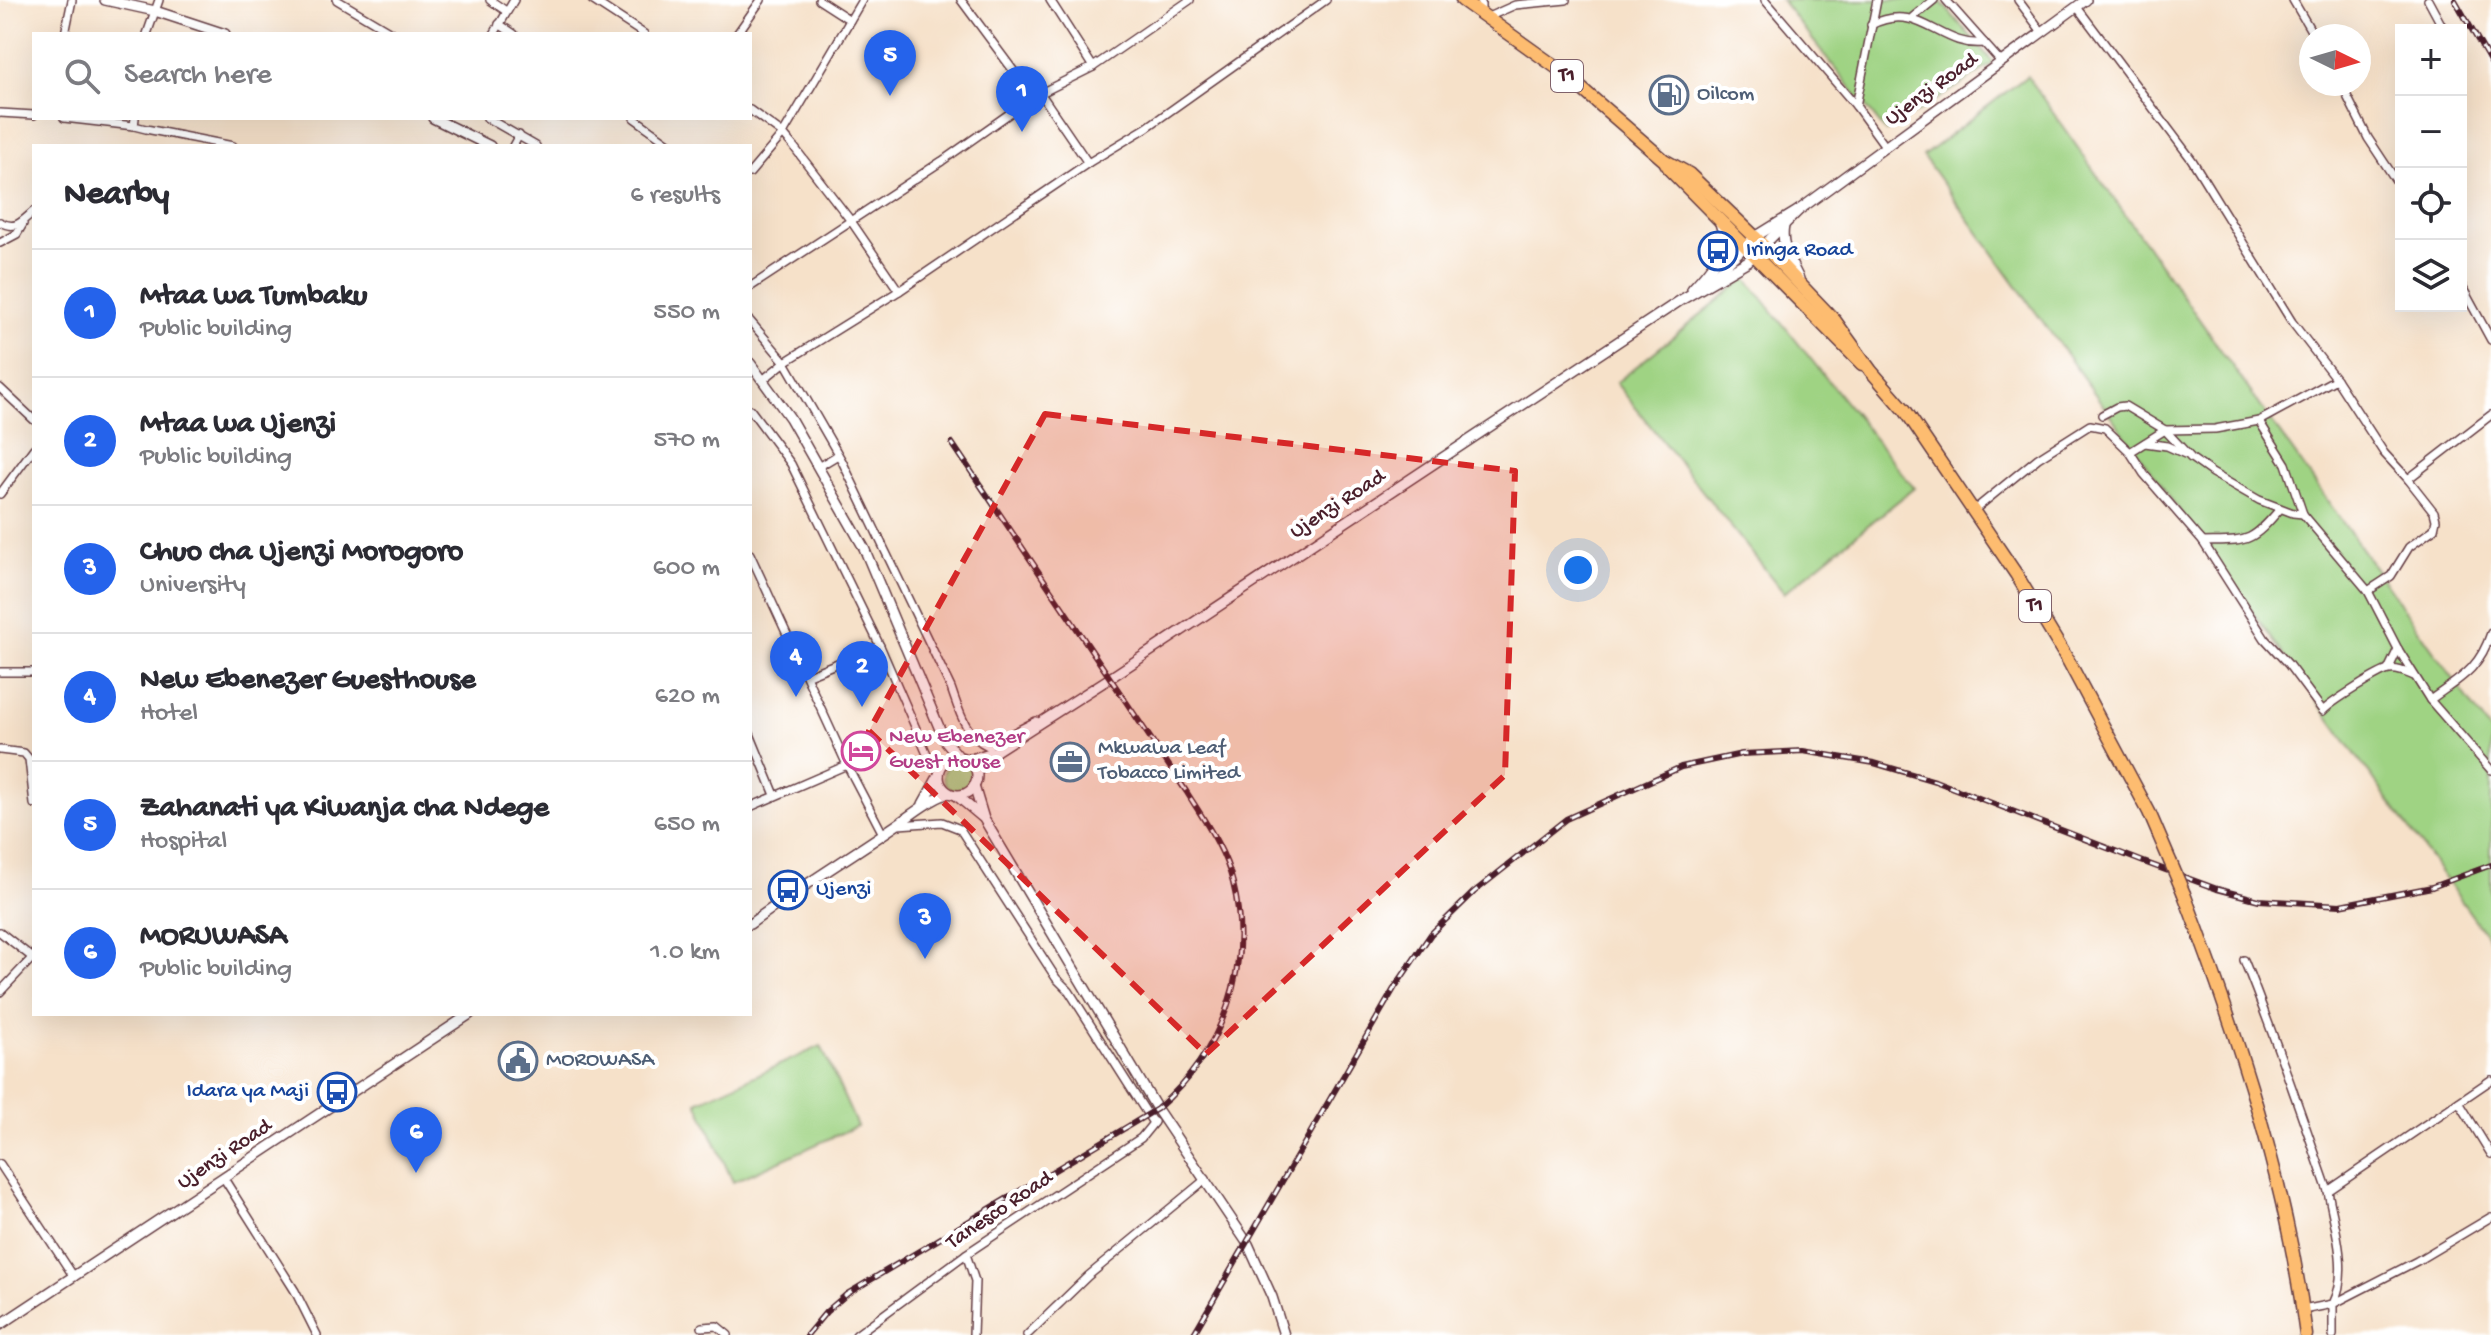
<!DOCTYPE html>
<html lang="en">
<head>
<meta charset="utf-8">
<style>
  :root { --surface:#fff; --page:#f2f2f3; --text:#2b2b33; --muted:#7c7c81; --line:#e1e1e2; --accent:#2563eb }
  body { margin:0; font-family:"Gochi Hand",sans-serif; background:var(--page); color:var(--text) }
  .controls { position:absolute; right:24px; top:24px; display:grid; overflow:hidden; border-radius:0px; box-shadow:0 8px 32px #0002 }
  .controls button { width:72px; height:72px; display:grid; place-items:center; padding:0; border:0; border-bottom:2px solid var(--line); background:var(--surface); color:var(--text); font:40px sans-serif }
  .compass { position:absolute; left:2299px; top:24px; width:72px; height:72px; border-radius:50%; background:var(--surface); box-shadow:0 8px 32px #0002; rotate:95deg }
  .you { position:absolute; left:1578px; top:570px; width:28px; height:28px; margin:-20px; border:6px solid #fff; border-radius:50%; background:#1a73e8; box-shadow:0 0 0 12px #1a73e833 }
  .badge { display:grid; place-items:center; width:52px; height:52px; border-radius:50%; background:var(--accent); color:#fff; font-size:26px; font-weight:700 }
  .pin { position:absolute; translate:-50% -66px; filter:drop-shadow(0 2px 4px #0008) }
  .pin::after { content:''; position:absolute; top:42px; width:28px; height:24px; background:inherit; clip-path:polygon(0 0,100% 0,50% 100%) }
  .list { margin:0; padding:0; list-style:none }
  h2 { display:flex; justify-content:space-between; align-items:center; height:104px; margin:0; padding:0 32px; font-size:34px }
  h2 small { font-size:26px; font-weight:400; color:var(--muted) }
  .list li { display:grid; grid-template-columns:52px 1fr auto; gap:24px; align-items:center; box-sizing:border-box; height:128px; padding:0 32px; border-top:2px solid var(--line) }
  .list b { display:block; font-size:30px; white-space:nowrap }
  .list p { margin:0; font-size:26px; white-space:nowrap; color:var(--muted) }
  .list em { font-size:26px; font-style:normal; color:var(--muted) }
  .icon { flex:none; width:44px; height:44px; fill:none; stroke:currentColor; stroke-width:2; stroke-linecap:round; stroke-linejoin:round }
  .map { position:relative; flex:none; width:2491px; height:1335px; overflow:hidden }
  .search { position:absolute; background:var(--surface); box-shadow:0 8px 32px #0002; left:32px; top:32px; width:720px; height:88px; display:flex; align-items:center; gap:20px; box-sizing:border-box; padding:0 28px; border-radius:0px; color:var(--muted); font-size:30px }
  .panel { position:absolute; background:var(--surface); box-shadow:0 8px 32px #0002; left:32px; top:144px; width:720px; height:872px; border-radius:0px }
  .map>svg:first-child { display:block }
</style>
</head>
<body>
<div class="map">
<svg width="2491" height="1335" viewBox="0 0 2491 1335">
  <rect width="100%" height="100%" fill="#fff"/>
  <filter id="ink" filterUnits="userSpaceOnUse"><feTurbulence type="fractalNoise" baseFrequency=".0125" numOctaves="2"/><feDisplacementMap in="SourceGraphic" scale="16" xChannelSelector="R" yChannelSelector="G"/><feConvolveMatrix kernelMatrix="1 2 1 2 8 2 1 2 1" color-interpolation-filters="sRGB"/></filter>
  <filter id="wash" filterUnits="userSpaceOnUse"><feTurbulence type="fractalNoise" baseFrequency=".006" numOctaves="4" result="noise"/><feDisplacementMap in="SourceGraphic" scale="32" xChannelSelector="R" yChannelSelector="G"/><feGaussianBlur stdDeviation="1.8" result="paint"/><feColorMatrix in="noise" values="0 0 0 0 0 0 0 0 0 0 0 0 0 0 0 0 0 1.4 0 .05"/><feComposite in="paint" operator="in"/></filter>
  <g filter="url(#wash)">
    <rect width="100%" height="100%" fill="#f6e1c9"/>
    <g fill="#9fd383" stroke="#747957" stroke-width="2">
      <path d="M1781 0H1939L1994 63 1886 132Z"/>
      <path d="M2027 76 2491 732V942L1923 156Z"/>
      <path d="M1746 278 1914 488 1784 593 1616 383Z"/>
      <circle cx="958" cy="776" r="15"/>
      <path d="M821 1046 857 1126 733 1182 697 1102Z"/>
    </g>
  </g>
  <g filter="url(#ink)">
    <g fill="none" stroke-linecap="round" stroke-linejoin="round">
      <defs>
        <g id="minor">
          <path d="M337 0 394 34"/>
          <path d="M490 0 506 11"/>
          <path d="M592 0 644 34"/>
          <path d="M819 0 850 20"/>
          <path d="M961 0 1033 97"/>
          <path d="M1050 0 1093 67"/>
          <path d="M1765 0 1856 106 1885 146"/>
          <path d="M1946 0 2001 62"/>
          <path d="M2018 0 2042 32"/>
          <path d="M2293 0 2314 36"/>
          <path d="M2428 0 2442 26"/>
          <path d="M2077 7 2192 160 2292 322 2336 379 2384 453 2408 479 2491 415"/>
          <path d="M1481 13V0"/>
          <path d="M1488 17 1515 5 1566 0"/>
          <path d="M1913 17 1934 0"/>
          <path d="M499 24 514 34"/>
          <path d="M1871 25C1920 0 1939 48 1984 43"/>
          <path d="M65 34 72 0"/>
          <path d="M147 34 159 0"/>
          <path d="M494 34 514 0"/>
          <path d="M737 34 761 0"/>
          <path d="M2341 84 2368 138 2401 188"/>
          <path d="M1041 94 1088 163"/>
          <path d="M1856 106 1877 0"/>
          <path d="M750 110 783 134 794 147 851 221 899 291"/>
          <path d="M0 113 34 115"/>
          <path d="M64 118 134 126"/>
          <path d="M135 118 134 126 146 129 233 146"/>
          <path d="M487 118 536 146"/>
          <path d="M634 118 673 146"/>
          <path d="M513 146 519 135"/>
          <path d="M750 173 783 134 862 0"/>
          <path d="M0 222C16 231 22 221 34 211"/>
          <path d="M0 243 17 234 23 224"/>
          <path d="M2461 285 2491 340"/>
          <path d="M750 287 942 161 1033 97 1093 67 1190 0"/>
          <path d="M750 321 785 362 842 461 951 688C959 710 965 736 988 746L1036 721"/>
          <path d="M764 379 785 362 899 291 1088 163 1146 128 1326 0"/>
          <path d="M0 388 34 420"/>
          <path d="M750 409 791 464 880 646 927 754"/>
          <path d="M2102 415 2117 407 2125 406 2165 430 2191 458 2212 473 2259 500 2293 513 2303 514"/>
          <path d="M2259 421 2286 464 2303 514 2368 591 2398 649 2430 700 2491 770"/>
          <path d="M2145 443 2167 446 2185 454"/>
          <path d="M2130 452 2144 474 2203 542 2265 639 2288 664 2323 711C2331 702 2379 672 2389 670 2398 668 2407 673 2414 676"/>
          <path d="M818 467 838 455"/>
          <path d="M0 494 34 448"/>
          <path d="M1973 511 2038 458 2090 425 2105 428 2130 452 2165 430 2215 429 2259 421 2336 379"/>
          <path d="M2203 542C2248 541 2250 544 2280 509"/>
          <path d="M750 554 847 765 883 834"/>
          <path d="M2368 591 2391 576 2409 547 2434 529 2436 520 2434 512 2408 479"/>
          <path d="M2388 670 2398 649"/>
          <path d="M0 672H34"/>
          <path d="M808 675 880 646"/>
          <path d="M2430 700C2460 678 2479 670 2491 633"/>
          <path d="M750 734 775 795"/>
          <path d="M0 750 24 753 29 759 34 804"/>
          <path d="M750 807 847 765"/>
          <path d="M898 825 942 822 960 829 1056 978 1069 991 1153 1123"/>
          <path d="M0 932 33 958"/>
          <path d="M2244 960C2275 1036 2301 1114 2328 1191"/>
          <path d="M0 992 34 956"/>
          <path d="M2459 1102 2491 1154"/>
          <path d="M0 1164 74 1277"/>
          <path d="M223 1177 295 1291 317 1335"/>
          <path d="M966 1254 975 1281 973 1335"/>
          <path d="M2303 1310 2333 1304C2350 1271 2334 1226 2328 1191L2491 1080"/>
          <path d="M702 1327 717 1326 728 1335"/>
          <path d="M856 1335 966 1254 1141 1138 1154 1122"/>
          <path d="M1027 1335 1088 1276 1206 1179"/>
          <path d="M2333 1335V1304L2417 1261 2491 1217"/>
        </g>
        <g id="tertiary">
          <path d="M105 0 155 11 225 34"/>
          <path d="M433 118 490 146"/>
          <path d="M1784 226C1780 246 1791 262 1799 279"/>
          <path d="M1708 281 1755 237 1799 210 2086 0"/>
          <path d="M1692 289C1709 271 1730 249 1720 223"/>
          <path d="M750 363 790 418 864 548 944 739 959 757"/>
          <circle cx="958" cy="776" r="19"/>
          <path d="M968 760 996 751 1110 678 1681 300 1748 261 1799 210"/>
          <path d="M977 772 996 751"/>
          <path d="M974 786 984 819 1157 1109 1248 1244 1272 1297 1284 1335"/>
          <path d="M957 796 982 817"/>
          <path d="M923 804 939 775"/>
          <path d="M750 924C797 889 847 859 895 826 914 813 926 802 948 793"/>
          <path d="M0 1325 470 1014"/>
        </g>
        <g id="trunk">
          <path d="M1462 0 1560 70 1664 160 1689 174 1755 237 1835 321 1871 371 1905 410 2016 574 2069 662 2149 812 2170 861"/>
          <path d="M1666 163 1671 171 1862 364"/>
          <path d="M2184 894C2238 1036 2287 1184 2306 1335"/>
        </g>
      </defs>
      <use href="#minor" stroke="#643c43" stroke-width="10"/>
      <use href="#tertiary" stroke="#643c43" stroke-width="12"/>
      <use href="#trunk" stroke="#643c43" stroke-width="15"/>
      <use href="#minor" stroke="#fff" stroke-width="7"/>
      <use href="#tertiary" stroke="#fff" stroke-width="9"/>
      <use href="#trunk" stroke="#fdbc70" stroke-width="12"/>
      <defs>
        <g id="rail">
          <path d="M2455 0 2491 63"/>
          <path d="M807 1335 826 1312 847 1294 1157 1109C1222 1053 1254 968 1233 883 1225 849 1204 820 1186 791L952 443"/>
          <path d="M1193 1335 1395 987 1431 934 1474 892 1566 819 1681 767 1742 754 1803 751 1874 763 1935 781 2141 861 2217 889 2259 900 2340 905 2432 887 2491 865"/>
        </g>
      </defs>
      <use href="#rail" stroke="#4a1f2b" stroke-width="6"/>
      <use href="#rail" stroke="#fff" stroke-width="3" stroke-dasharray="9" stroke-linecap="butt"/>
      <defs>
        <path id="trunk-bridge" d="M2170 861 2184 894"/>
      </defs>
      <use href="#trunk-bridge" stroke="#643c43" stroke-width="15" stroke-linecap="butt"/>
      <use href="#trunk-bridge" stroke="#fdbc70" stroke-width="12"/>
    </g>
  </g>
  <path fill="#d62828" fill-opacity="0.2" stroke="#d62828" stroke-width="6" stroke-dasharray="16 10" stroke-linejoin="round" d="M1045 414 1515 471 1505 775 1206 1054 869 731Z"/>
  <defs>
    <symbol id="fuel-ring" viewBox="-11 -11 22 22"><circle r="9.5" fill="#fff" stroke="#5c6f8a" stroke-width="1.5"/><path d="M-5.5-6h7V0h2V4h1.3V-2.5L3-4.5l.8-.8L6-3V5H2.5V1h-1V6h-7ZM-4.2-4.7v3.2H.2V-4.7Z" fill="#5c6f8a"/></symbol>
    <symbol id="bus-ring" viewBox="-11 -11 22 22"><circle r="9.5" fill="#fff" stroke="#1a4fb4" stroke-width="1.5"/><path d="M-5-6H5V4H4V6H2V4H-2V6H-4V4H-5ZM-3.5-4V0h7V-4ZM-3.5 1.2v1.5H-2V1.2ZM2 1.2v1.5H3.5V1.2Z" fill="#1a4fb4"/></symbol>
    <symbol id="hotel-ring" viewBox="-11 -11 22 22"><circle r="9.5" fill="#fff" stroke="#d1479c" stroke-width="1.5"/><path d="M-6-4.5h1.5V1H6V5H4.5V3h-9V5H-6ZM-4 0a1.8 1.8 0 1 1 3.6 0ZM.5 0V-2.5h3Q6-2.5 6 0Z" fill="#d1479c"/></symbol>
    <symbol id="office-ring" viewBox="-11 -11 22 22"><circle r="9.5" fill="#fff" stroke="#5c6f8a" stroke-width="1.5"/><path d="M-6-3h4V-5.5h4V-3h4V5H-6ZM-1-4.5V-3h2v-1.5ZM-6 0V1H6V0Z" fill="#5c6f8a"/></symbol>
    <symbol id="civic-ring" viewBox="-11 -11 22 22"><circle r="9.5" fill="#fff" stroke="#5c6f8a" stroke-width="1.5"/><path d="M-.6-6.5H3V-4.5H.6V-3L4-1V1h2V6H-6V1h2V-1L-.6-3ZM-1.2 2.5V6h2.4V2.5Z" fill="#5c6f8a"/></symbol>
  </defs>
  <g fill-rule="evenodd">
    <use href="#fuel-ring" x="1647" y="73" width="44" height="44"/>
    <use href="#bus-ring" x="1696" y="229" width="44" height="44"/>
    <use href="#hotel-ring" x="839" y="729" width="44" height="44"/>
    <use href="#office-ring" x="1048" y="740" width="44" height="44"/>
    <use href="#bus-ring" x="766" y="868" width="44" height="44"/>
    <use href="#civic-ring" x="496" y="1039" width="44" height="44"/>
    <use href="#bus-ring" x="315" y="1070" width="44" height="44"/>
  </g>
  <g text-anchor="middle" dominant-baseline="central" stroke-width="8" stroke-linejoin="round" paint-order="stroke">
    <g fill="#fff" stroke="#80626b" stroke-width="2">
      <rect x="1551" y="60" width="32" height="32" rx="6"/>
      <rect x="2019" y="590" width="32" height="32" rx="6"/>
    </g>
    <g font-size="20" font-weight="bold" fill="#4a1f2b">
      <text x="1567" y="76">T1</text>
      <text x="2035" y="606">T1</text>
    </g>
    <g font-size="22" fill="#4a1f2b" stroke="#fff">
      <text transform="translate(1932 90) rotate(-36)">Ujenzi Road</text>
      <text transform="translate(1338 505) rotate(-33)">Ujenzi Road</text>
      <text transform="translate(225 1155) rotate(-34)">Ujenzi Road</text>
      <text transform="translate(1000 1211) rotate(-34)">Tanesco Road</text>
    </g>
    <g font-size="22" fill="#4e5e75" stroke="#fff" text-anchor="start">
      <text x="1697" y="95">Oilcom</text>
      <text x="1098" y="749">Mkwawa Leaf<tspan x="1098" dy="25">Tobacco Limited</tspan></text>
      <text x="546" y="1061">MOROWASA</text>
    </g>
    <g font-size="22" fill="#164399" stroke="#fff" text-anchor="start">
      <text x="1746" y="251">Iringa Road</text>
      <text x="816" y="890">Ujenzi</text>
      <text x="309" y="1092" text-anchor="end">Idara ya Maji</text>
    </g>
    <g font-size="22" fill="#b23c85" stroke="#fff" text-anchor="start">
      <text x="889" y="738">New Ebenezer<tspan x="889" dy="25">Guest House</tspan></text>
    </g>
  </g>
</svg>
<div class="controls">
<button>+</button>
<button>−</button>
<button><svg class="icon" aria-label="locate" viewBox="0 0 24 24"><circle cx="12" cy="12" r="6"/><path d="M12 2v4M12 18v4M2 12h4M18 12h4"/></svg></button>
<button><svg class="icon" aria-label="layers" viewBox="0 0 24 24"><path d="M12 4l9 5-9 5-9-5zM3 14l9 5 9-5"/></svg></button>
</div>
<svg class="compass" viewBox="-18 -18 36 36"><path d="M0-13l5 13h-10z" fill="#e53935"/><path d="M0 13l5-13h-10z" fill="#7c7c81"/></svg>
<div class="you"></div>
<div class="pin badge" style="left:1022px;top:132px">1</div>
<div class="pin badge" style="left:862px;top:707px">2</div>
<div class="pin badge" style="left:925px;top:959px">3</div>
<div class="pin badge" style="left:796px;top:697px">4</div>
<div class="pin badge" style="left:890px;top:96px">5</div>
<div class="pin badge" style="left:416px;top:1173px">6</div>
<div class="search"><svg class="icon" aria-label="search" viewBox="0 0 24 24"><circle cx="10" cy="10" r="6"/><path d="M15 15l6 6"/></svg>Search here</div>
<section class="panel">
<h2>Nearby<small>6 results</small></h2>
<ul class="list">
<li><span class="badge">1</span><div><b>Mtaa wa Tumbaku</b><p>Public building</p></div><em>550 m</em></li>
<li><span class="badge">2</span><div><b>Mtaa wa Ujenzi</b><p>Public building</p></div><em>570 m</em></li>
<li><span class="badge">3</span><div><b>Chuo cha Ujenzi Morogoro</b><p>University</p></div><em>600 m</em></li>
<li><span class="badge">4</span><div><b>New Ebenezer Guesthouse</b><p>Hotel</p></div><em>620 m</em></li>
<li><span class="badge">5</span><div><b>Zahanati ya Kiwanja cha Ndege</b><p>Hospital</p></div><em>650 m</em></li>
<li><span class="badge">6</span><div><b>MORUWASA</b><p>Public building</p></div><em>1.0 km</em></li>
</ul>
</section>
</div>
</body>
</html>
